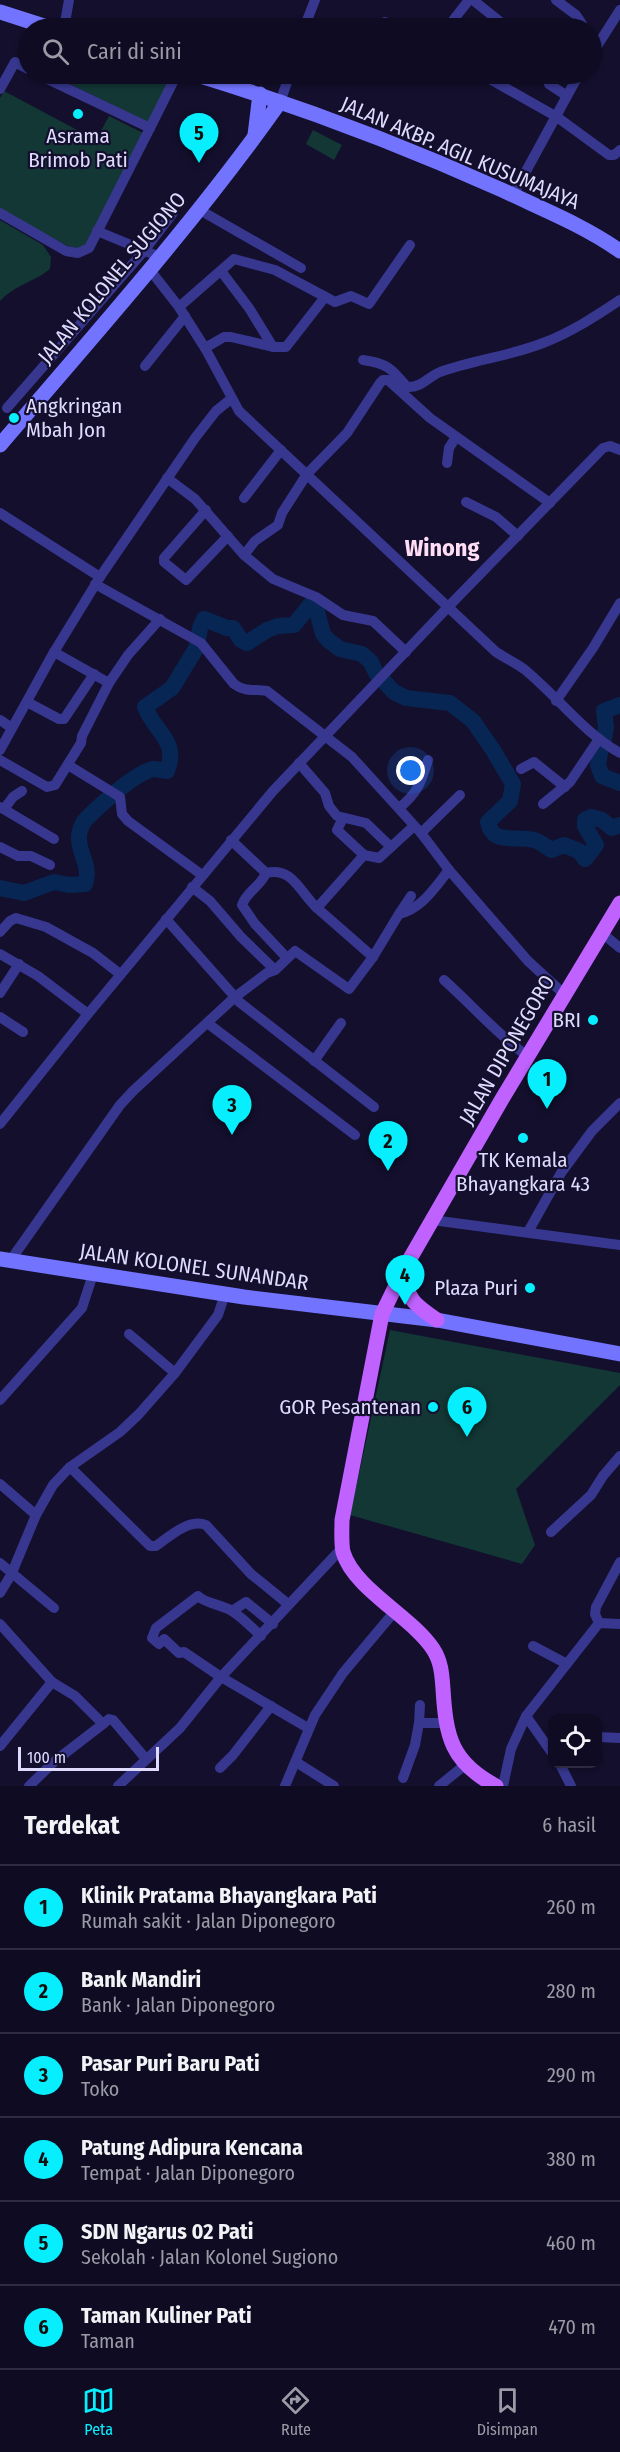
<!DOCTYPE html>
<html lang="id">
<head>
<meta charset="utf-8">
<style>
  :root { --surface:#0e0b22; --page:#17142a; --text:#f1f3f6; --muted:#9b9ba5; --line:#2e2b40; --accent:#07eeff }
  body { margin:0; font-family:"Fira Sans Condensed",sans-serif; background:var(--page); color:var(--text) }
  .controls { position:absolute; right:18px; bottom:18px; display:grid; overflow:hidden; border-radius:12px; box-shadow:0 2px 4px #0004 }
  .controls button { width:54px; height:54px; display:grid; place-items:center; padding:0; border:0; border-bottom:2px solid var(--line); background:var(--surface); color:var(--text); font:30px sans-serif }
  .scale { position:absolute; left:18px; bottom:15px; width:141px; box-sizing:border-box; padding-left:6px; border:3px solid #dedbff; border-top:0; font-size:16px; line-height:21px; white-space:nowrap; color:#dedbff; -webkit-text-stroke:4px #130f2d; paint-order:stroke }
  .you { position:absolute; left:411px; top:771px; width:21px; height:21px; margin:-15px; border:4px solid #fff; border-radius:50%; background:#1a73e8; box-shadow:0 0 0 9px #1a73e833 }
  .badge { display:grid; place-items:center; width:39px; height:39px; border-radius:50%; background:var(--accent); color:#111; font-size:20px; font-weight:700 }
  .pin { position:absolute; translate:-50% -50px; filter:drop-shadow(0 2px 3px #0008) }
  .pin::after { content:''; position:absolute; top:32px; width:21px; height:18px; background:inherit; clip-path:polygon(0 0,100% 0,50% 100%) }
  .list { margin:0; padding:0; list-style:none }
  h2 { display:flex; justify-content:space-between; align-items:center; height:78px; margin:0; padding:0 24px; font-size:26px }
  h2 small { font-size:20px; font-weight:400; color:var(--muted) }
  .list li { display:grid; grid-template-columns:39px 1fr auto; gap:18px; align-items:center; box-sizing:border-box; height:84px; padding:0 24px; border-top:2px solid var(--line) }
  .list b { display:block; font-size:22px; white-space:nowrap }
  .list p { margin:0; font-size:20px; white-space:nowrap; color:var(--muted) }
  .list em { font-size:20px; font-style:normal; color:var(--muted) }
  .icon { flex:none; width:33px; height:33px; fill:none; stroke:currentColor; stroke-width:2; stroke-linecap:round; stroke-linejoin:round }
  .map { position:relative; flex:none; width:620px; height:1786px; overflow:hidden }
  .search { position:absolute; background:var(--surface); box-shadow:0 2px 4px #0004; left:18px; right:18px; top:18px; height:66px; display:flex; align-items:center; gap:15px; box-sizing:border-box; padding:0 21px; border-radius:33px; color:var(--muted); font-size:22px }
  .sheet { height:582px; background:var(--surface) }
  nav { display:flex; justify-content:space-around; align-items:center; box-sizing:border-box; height:84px; border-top:2px solid var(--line); background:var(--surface); font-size:16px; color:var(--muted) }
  nav a { display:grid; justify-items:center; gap:3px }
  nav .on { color:var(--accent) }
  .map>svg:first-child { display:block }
</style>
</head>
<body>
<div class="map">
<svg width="620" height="1786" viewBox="0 0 620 1786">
  <rect width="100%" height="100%" fill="#130f2d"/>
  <g fill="#123735">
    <path d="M50 74H154L170 79 149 123Z"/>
    <path d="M4 91 96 140 109 116 143 133 86 244 78 248 68 246 0 210V98Z"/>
    <path d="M313 130 342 145 334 160 306 144Z"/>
    <path d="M0 220 43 245 51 257 50 269C34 282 15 285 0 301Z"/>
    <path d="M390 1330 620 1373V1385L516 1489 535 1545 522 1564 350 1515Z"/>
  </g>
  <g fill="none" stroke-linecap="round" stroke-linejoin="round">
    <g stroke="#082653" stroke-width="16">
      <path d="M604 739 606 727 604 711 620 705"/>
      <path d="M601 747 598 765 602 776 620 783"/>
      <path d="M0 888 24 893 54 882 69 885 85 884C92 866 77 852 79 835 80 829 83 822 87 818 99 806 137 771 154 769 158 769 163 771 167 771 179 740 155 733 145 707L172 688 197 647 200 628 204 619 227 628H233L241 640 247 643 267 630 278 626 294 625 310 605 315 604 323 634 328 640 340 649 362 654 371 662 376 673 394 692 406 698 450 703 473 721 493 750 513 784 510 801 488 822C492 846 517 835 534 840 540 842 546 846 551 850L564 845 579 851 585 859 596 845 585 826V820L591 817 602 820 612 828 620 825"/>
    </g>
    <g stroke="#37378f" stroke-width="10">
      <path d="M473 0 508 28"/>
      <path d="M556 0 576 15 582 24 579 28"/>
      <path d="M385 22 398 28"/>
      <path d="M64 28 69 0"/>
      <path d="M304 28 315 0"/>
      <path d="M447 28 469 0"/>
      <path d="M592 54 620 10"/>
      <path d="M481 74 557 117 609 155H614L620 150"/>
      <path d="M551 74 549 84 567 96"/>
      <path d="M0 89 15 62 28 69"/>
      <path d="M280 102 290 74"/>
      <path d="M150 128 177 74"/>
      <path d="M513 195 579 74"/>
      <path d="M198 209 301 268"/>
      <path d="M0 213 66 251 78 253 89 248 150 128 37 74"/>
      <path d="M97 231 160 257"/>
      <path d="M150 270 179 307 205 348 239 411 496 652C505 658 516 663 524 669 557 696 583 732 620 753"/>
      <path d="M221 271 249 308 273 347H286L325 297"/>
      <path d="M179 307 234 259 275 270 335 302 351 296 369 304 410 245"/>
      <path d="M205 348 224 337H231L273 347"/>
      <path d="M363 360C387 363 392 369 407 387 421 388 428 377 440 372 474 360 510 356 543 343 570 333 596 316 620 300"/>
      <path d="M145 366 185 316"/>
      <path d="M7 408 144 251 173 213"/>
      <path d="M447 463 449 448 456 437"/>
      <path d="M167 478 195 499 244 555"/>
      <path d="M244 498 281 450"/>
      <path d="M466 502 496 517 518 536"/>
      <path d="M206 510 164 558V562L186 580 228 536"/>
      <path d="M0 513 100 577"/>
      <path d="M95 584 201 643 234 684C245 692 254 689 267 691L352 757 421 833 449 870 528 961 564 994"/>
      <path d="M54 652 109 683"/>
      <path d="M406 652 373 621 343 615 316 597 273 579 244 555 255 541 278 525 282 513 307 474 347 433 380 383 383 380H388L430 418 550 503"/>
      <path d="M556 701 593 648 620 603"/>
      <path d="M27 702 59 719H64L94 674"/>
      <path d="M0 720 12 728"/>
      <path d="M0 750 54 652 100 577 195 438 216 411 231 399"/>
      <path d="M0 760 47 787 55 785 81 743 82 736 109 683 128 655 160 619"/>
      <path d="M299 763 325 793 329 806 337 816 366 823 391 847"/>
      <path d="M68 765 120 797 122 814 128 821 202 875"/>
      <path d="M521 769 534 762 565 787"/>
      <path d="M543 804 570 782 599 739"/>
      <path d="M0 807 54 839"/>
      <path d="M399 808C418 793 421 782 428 760"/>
      <path d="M4 809 13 797 22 791"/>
      <path d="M343 818 337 830 364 855"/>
      <path d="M421 833 460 795"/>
      <path d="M231 840 266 873C293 866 300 893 317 908L364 855 379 858 414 826"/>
      <path d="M0 847 18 856H31L50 865"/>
      <path d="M266 873C261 886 246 892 242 905L255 924 287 958"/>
      <path d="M192 887 210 901 241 937 275 970"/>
      <path d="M317 908 373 957"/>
      <path d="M399 914 411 896"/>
      <path d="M166 919 235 997"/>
      <path d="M0 932 10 921 16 918 46 927 93 953 120 974"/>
      <path d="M602 933 620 948"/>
      <path d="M0 954 38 976 88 1014"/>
      <path d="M444 980C472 1005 497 1034 527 1056"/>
      <path d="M0 993 19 964"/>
      <path d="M238 1001 374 1107"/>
      <path d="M0 1017 23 1032"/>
      <path d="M210 1025 355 1135"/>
      <path d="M314 1061 341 1023"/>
      <path d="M0 1124 88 1014 273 791 449 606 603 448 610 446 620 450"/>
      <path d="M432 1220 620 1245"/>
      <path d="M528 1232 561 1173 592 1131 620 1103"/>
      <path d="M10 1261 120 1105 133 1091 235 997 267 973 275 970 295 951 349 989 373 957 399 914C422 909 435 887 449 870"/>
      <path d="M129 1334 175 1373"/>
      <path d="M0 1400 82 1308 93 1274"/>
      <path d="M70 1467 150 1546H156C169 1537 189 1518 206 1525L251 1574 288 1604"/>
      <path d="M0 1484 36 1515"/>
      <path d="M551 1532 591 1495 603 1476 620 1456"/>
      <path d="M0 1563 54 1608"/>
      <path d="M0 1593 11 1575 36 1515 53 1485 70 1467 120 1432 139 1414 175 1373 218 1315 225 1294"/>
      <path d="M232 1611 246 1602 273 1624"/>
      <path d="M599 1623 595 1614 596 1607 620 1562"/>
      <path d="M0 1624 52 1682 0 1746"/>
      <path d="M261 1636C252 1628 243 1618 232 1611 223 1605 204 1603 198 1596L156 1628 152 1638 159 1644 164 1639 179 1653 184 1652 221 1677 308 1728"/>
      <path d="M533 1646 567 1664"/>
      <path d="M52 1682 75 1696 103 1724 109 1719 113 1720 146 1759"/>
      <path d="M526 1716 552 1753"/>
      <path d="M419 1723 420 1705"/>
      <path d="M598 1737 620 1738"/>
      <path d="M296 1762 334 1786"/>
      <path d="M560 1764 571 1786"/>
      <path d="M220 1768 233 1755 271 1706"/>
      <path d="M403 1778 415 1745 419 1723H445"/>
      <path d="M29 1786 55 1761 103 1724"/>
      <path d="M118 1786 180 1728 221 1677 342 1548"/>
      <path d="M285 1786 315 1715 343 1673 395 1611"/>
      <path d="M439 1786 465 1765"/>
      <path d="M503 1786 511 1749 526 1716 599 1623 620 1624"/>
    </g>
    <g stroke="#7273ff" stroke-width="15">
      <path d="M0 12 50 28"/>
      <path d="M194 74C299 106 402 145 502 190 542 209 583 225 620 251"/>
      <path d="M255 135 260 94"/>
      <path d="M0 445C96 333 195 222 280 102"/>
      <path d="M0 1259 244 1297 437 1320 620 1354"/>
    </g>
    <g stroke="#bf62ff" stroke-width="15">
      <path d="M404 1269C406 1298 413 1304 437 1320"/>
      <path d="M496 1786C451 1762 446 1737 443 1689 442 1674 441 1661 433 1649 411 1616 354 1589 343 1552 341 1542 342 1530 342 1520L382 1314 404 1269 502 1099 620 903"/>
    </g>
  </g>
  <g fill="#07eeff" stroke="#130f2d" stroke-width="2">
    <circle cx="78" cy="114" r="6"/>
    <circle cx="14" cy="418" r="6"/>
    <circle cx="593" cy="1020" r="6"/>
    <circle cx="523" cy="1138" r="6"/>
    <circle cx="530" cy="1288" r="6"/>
    <circle cx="433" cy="1407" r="6"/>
  </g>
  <g text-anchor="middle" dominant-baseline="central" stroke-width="4.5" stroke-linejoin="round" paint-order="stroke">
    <g font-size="21" fill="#dedbff" stroke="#130f2d" text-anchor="end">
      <text x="78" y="136" text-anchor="middle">Asrama<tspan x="78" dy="24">Brimob Pati</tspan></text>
      <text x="26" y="406" text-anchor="start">Angkringan<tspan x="26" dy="24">Mbah Jon</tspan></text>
      <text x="581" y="1020">BRI</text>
      <text x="523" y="1160" text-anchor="middle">TK Kemala<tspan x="523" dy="24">Bhayangkara 43</tspan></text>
      <text x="518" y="1288">Plaza Puri</text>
      <text x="421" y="1407">GOR Pesantenan</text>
    </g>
    <g font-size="21" fill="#dedbff" stroke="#130f2d">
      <text transform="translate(460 153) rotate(23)">JALAN AKBP. AGIL KUSUMAJAYA</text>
      <text transform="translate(112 278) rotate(-50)">JALAN KOLONEL SUGIONO</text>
      <text transform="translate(507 1050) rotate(-60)">JALAN DIPONEGORO</text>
      <text transform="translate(194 1267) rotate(8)">JALAN KOLONEL SUNANDAR</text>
    </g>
    <g font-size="24" font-weight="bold" fill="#ffddf4" stroke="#130f2d">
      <text x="442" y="548">Winong</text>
    </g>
  </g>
</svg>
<div class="controls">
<button><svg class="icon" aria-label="locate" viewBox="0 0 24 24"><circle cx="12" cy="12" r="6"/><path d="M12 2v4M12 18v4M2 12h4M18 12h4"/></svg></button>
</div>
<div class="scale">100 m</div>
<div class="you"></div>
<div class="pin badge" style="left:547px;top:1109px">1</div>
<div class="pin badge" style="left:388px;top:1171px">2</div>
<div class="pin badge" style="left:232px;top:1135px">3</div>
<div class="pin badge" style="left:405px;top:1305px">4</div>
<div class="pin badge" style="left:199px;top:163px">5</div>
<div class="pin badge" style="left:467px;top:1437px">6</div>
<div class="search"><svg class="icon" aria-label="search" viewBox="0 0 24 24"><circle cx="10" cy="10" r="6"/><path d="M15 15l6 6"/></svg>Cari di sini</div>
</div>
<section class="sheet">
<h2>Terdekat<small>6 hasil</small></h2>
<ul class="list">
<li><span class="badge">1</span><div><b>Klinik Pratama Bhayangkara Pati</b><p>Rumah sakit · Jalan Diponegoro</p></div><em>260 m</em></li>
<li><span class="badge">2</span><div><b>Bank Mandiri</b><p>Bank · Jalan Diponegoro</p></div><em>280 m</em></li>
<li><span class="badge">3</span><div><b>Pasar Puri Baru Pati</b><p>Toko</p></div><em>290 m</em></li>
<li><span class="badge">4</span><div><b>Patung Adipura Kencana</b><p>Tempat · Jalan Diponegoro</p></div><em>380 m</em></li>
<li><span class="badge">5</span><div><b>SDN Ngarus 02 Pati</b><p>Sekolah · Jalan Kolonel Sugiono</p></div><em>460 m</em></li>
<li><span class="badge">6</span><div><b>Taman Kuliner Pati</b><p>Taman</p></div><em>470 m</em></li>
</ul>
</section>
<nav>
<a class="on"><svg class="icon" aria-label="map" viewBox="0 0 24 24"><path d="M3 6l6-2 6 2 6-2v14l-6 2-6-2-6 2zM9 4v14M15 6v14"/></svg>Peta</a>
<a><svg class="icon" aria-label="directions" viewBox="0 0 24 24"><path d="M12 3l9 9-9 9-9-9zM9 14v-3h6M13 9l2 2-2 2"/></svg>Rute</a>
<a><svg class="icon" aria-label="saved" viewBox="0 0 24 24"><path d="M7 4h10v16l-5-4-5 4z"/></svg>Disimpan</a>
</nav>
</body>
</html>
